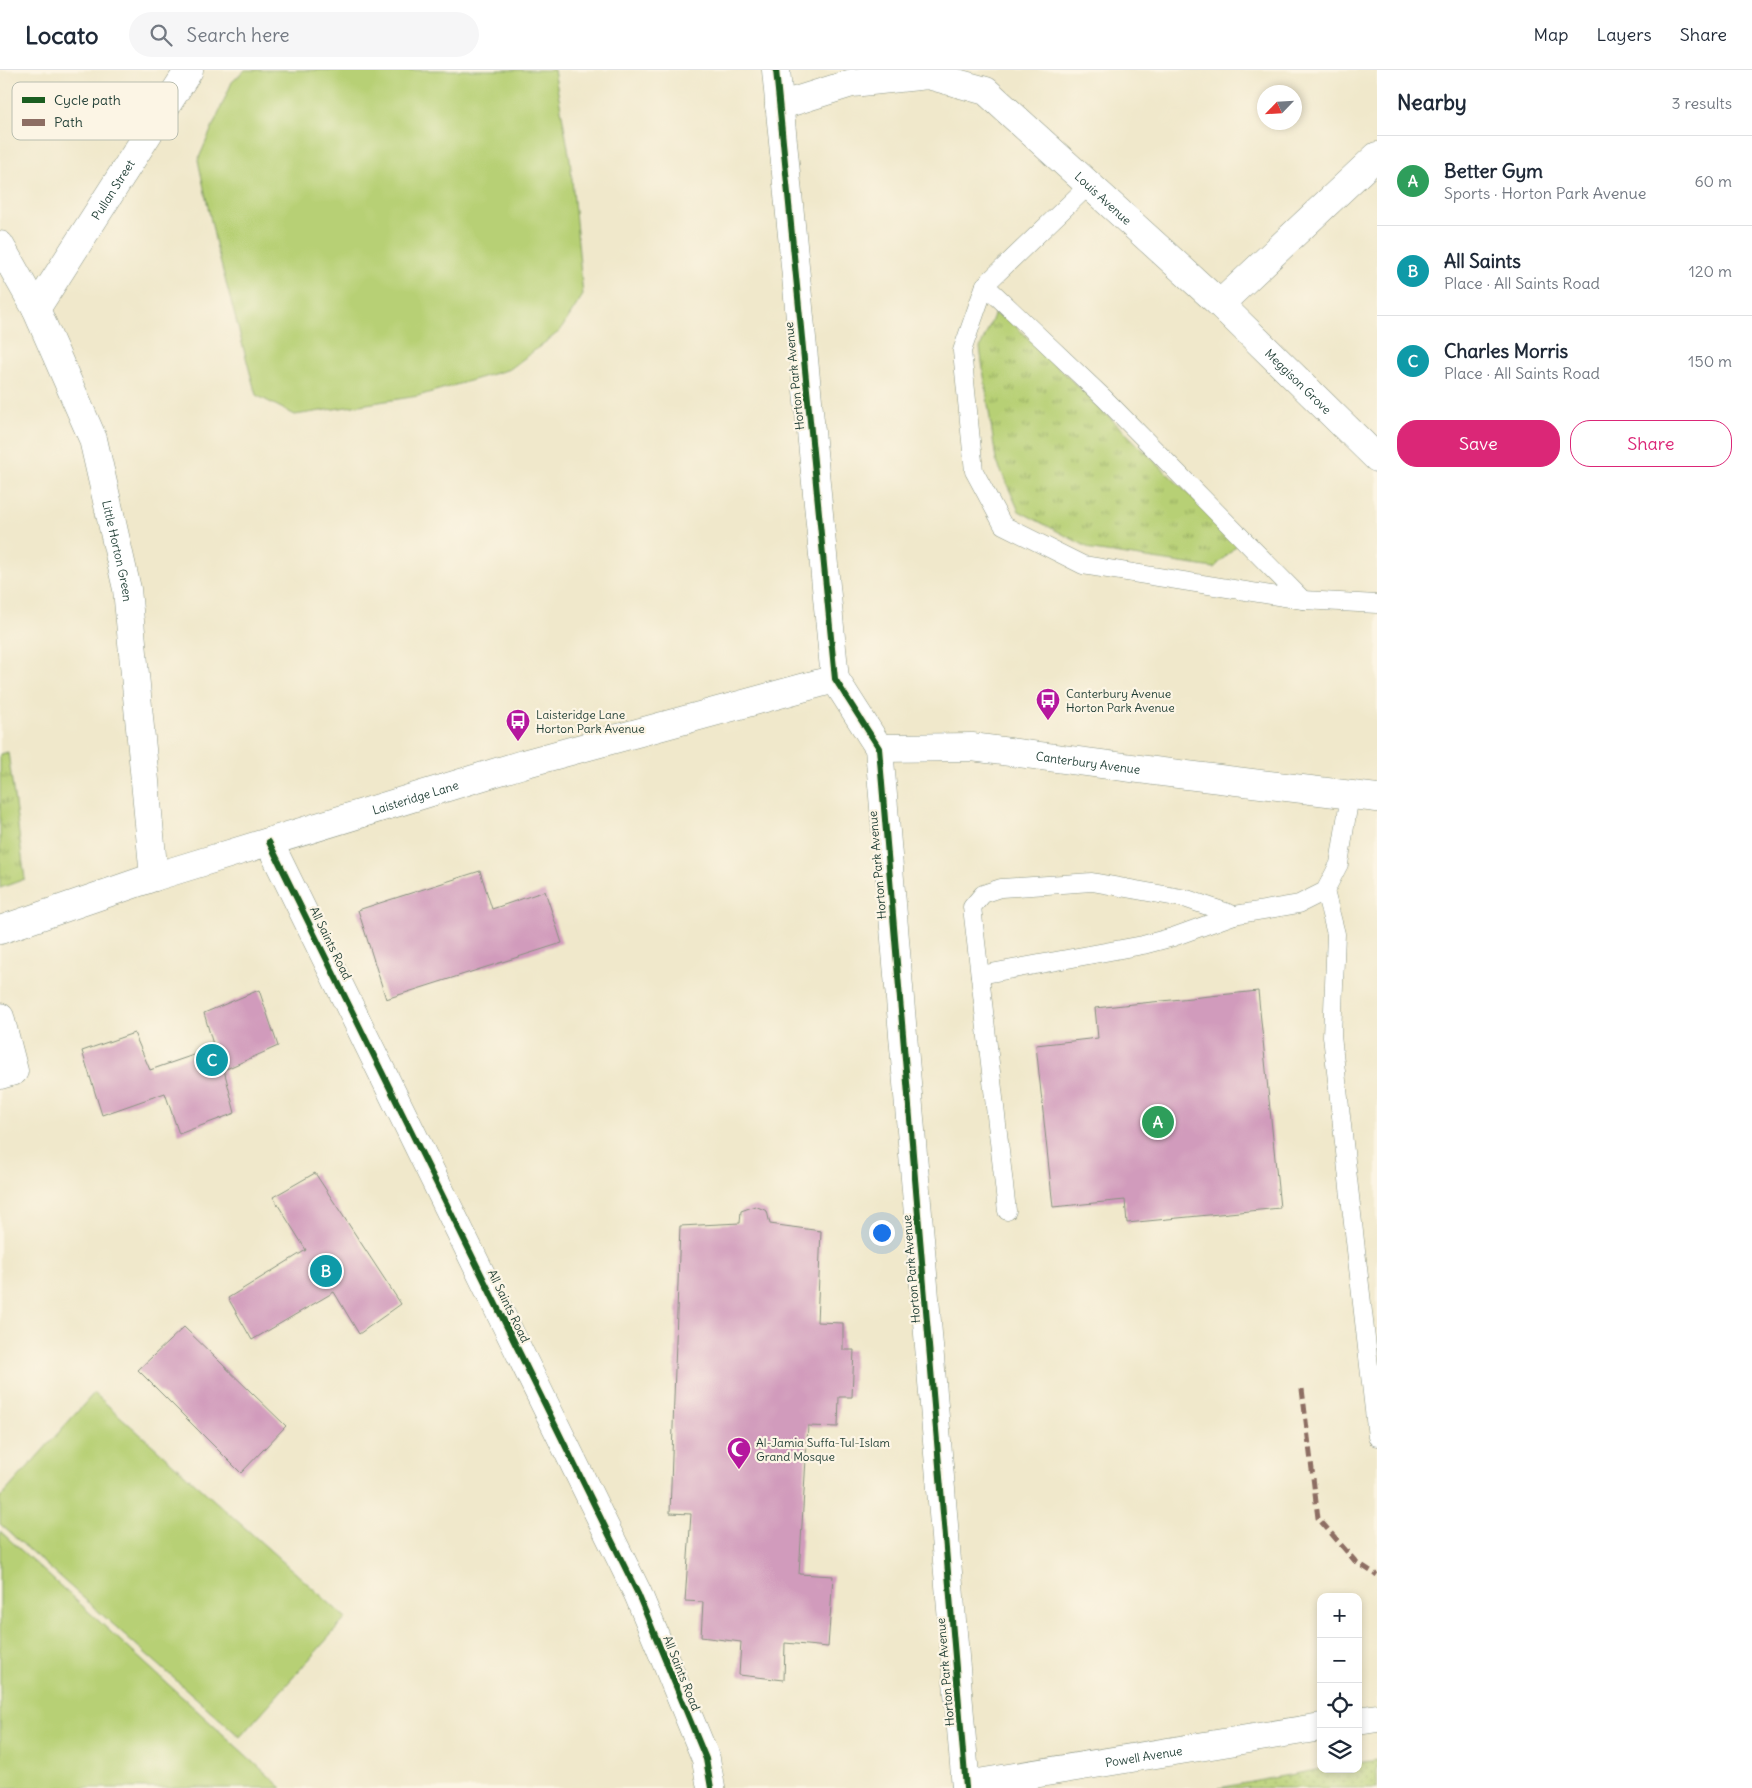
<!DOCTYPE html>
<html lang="en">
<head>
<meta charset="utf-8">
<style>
  :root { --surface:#fff; --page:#f6f6f7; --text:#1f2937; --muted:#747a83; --line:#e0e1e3; --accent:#db2777 }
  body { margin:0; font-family:Delius,sans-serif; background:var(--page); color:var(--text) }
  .controls { position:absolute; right:15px; bottom:15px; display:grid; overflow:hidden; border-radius:10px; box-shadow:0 2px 8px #0003 }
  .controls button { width:45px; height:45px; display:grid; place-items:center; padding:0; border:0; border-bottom:1px solid var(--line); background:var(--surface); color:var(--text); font:25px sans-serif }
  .compass { position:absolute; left:1257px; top:15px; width:45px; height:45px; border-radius:50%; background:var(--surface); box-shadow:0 2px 8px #0003; rotate:245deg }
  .you { position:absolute; left:881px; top:1162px; width:18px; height:18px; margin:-12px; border:4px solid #fff; border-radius:50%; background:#1a73e8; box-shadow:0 0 0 8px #1a73e833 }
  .badge { display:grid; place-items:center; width:32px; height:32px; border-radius:50%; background:var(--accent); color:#fff; font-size:16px; font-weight:700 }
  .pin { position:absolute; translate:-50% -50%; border:2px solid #fff; box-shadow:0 1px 5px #0006 }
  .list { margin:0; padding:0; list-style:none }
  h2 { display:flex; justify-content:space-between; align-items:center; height:65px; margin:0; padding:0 20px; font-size:21px }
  h2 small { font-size:16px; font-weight:400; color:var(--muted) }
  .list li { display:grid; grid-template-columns:32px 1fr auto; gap:15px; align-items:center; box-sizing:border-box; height:90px; padding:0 20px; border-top:1px solid var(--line) }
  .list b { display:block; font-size:19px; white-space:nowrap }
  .list p { margin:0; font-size:16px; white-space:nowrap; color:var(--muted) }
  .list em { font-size:16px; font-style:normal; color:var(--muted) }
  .actions { display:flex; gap:10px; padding:15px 20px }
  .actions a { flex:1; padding:11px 0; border:1px solid var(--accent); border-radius:20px; text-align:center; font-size:18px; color:var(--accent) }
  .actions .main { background:var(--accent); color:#fff }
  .icon { flex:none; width:28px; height:28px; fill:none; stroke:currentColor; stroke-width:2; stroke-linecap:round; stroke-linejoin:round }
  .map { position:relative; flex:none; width:1377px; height:1718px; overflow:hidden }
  header { display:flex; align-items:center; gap:30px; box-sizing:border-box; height:70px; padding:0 25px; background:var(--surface); border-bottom:1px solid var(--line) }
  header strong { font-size:24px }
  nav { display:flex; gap:28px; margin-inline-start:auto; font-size:18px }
  .search { width:350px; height:45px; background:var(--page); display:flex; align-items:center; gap:12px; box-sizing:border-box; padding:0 18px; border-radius:28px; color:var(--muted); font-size:19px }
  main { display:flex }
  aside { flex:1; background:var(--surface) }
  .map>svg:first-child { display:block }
</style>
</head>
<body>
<header>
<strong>Locato</strong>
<div class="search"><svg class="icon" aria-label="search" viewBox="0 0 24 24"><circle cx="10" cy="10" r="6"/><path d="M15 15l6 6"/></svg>Search here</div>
<nav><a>Map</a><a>Layers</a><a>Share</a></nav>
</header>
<main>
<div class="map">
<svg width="1377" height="1718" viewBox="0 0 1377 1718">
  <defs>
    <pattern id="grass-tufts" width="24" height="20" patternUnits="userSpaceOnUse" patternTransform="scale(1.25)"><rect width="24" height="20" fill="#b7d075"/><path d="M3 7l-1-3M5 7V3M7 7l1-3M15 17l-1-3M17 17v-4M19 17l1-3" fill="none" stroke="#94aa61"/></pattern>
    <pattern id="park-dots" width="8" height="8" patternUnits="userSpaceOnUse" patternTransform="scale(1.25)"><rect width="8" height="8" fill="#b7d075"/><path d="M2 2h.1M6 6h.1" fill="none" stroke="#94aa61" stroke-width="1.8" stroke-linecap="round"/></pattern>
  </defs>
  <rect width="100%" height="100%" fill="#fcf5e5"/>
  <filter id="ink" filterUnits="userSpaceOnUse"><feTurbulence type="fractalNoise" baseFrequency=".02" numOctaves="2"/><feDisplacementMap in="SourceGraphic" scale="10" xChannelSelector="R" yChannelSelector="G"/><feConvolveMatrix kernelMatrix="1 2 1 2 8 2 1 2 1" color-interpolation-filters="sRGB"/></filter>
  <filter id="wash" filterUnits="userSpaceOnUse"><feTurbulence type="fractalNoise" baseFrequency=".0096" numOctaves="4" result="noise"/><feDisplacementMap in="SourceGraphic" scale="20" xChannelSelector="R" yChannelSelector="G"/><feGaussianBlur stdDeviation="1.12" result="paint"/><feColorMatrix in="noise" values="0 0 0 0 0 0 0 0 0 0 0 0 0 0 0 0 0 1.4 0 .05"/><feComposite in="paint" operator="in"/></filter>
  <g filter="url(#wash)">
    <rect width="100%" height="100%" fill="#f0e8cb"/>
    <g fill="url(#grass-tufts)" stroke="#6b8654">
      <path d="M997 238 1239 473 1214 498 1093 480 1019 441 996 390 980 278Z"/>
      <path d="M8 682 25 809 0 818V684Z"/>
    </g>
    <path fill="url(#park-dots)" stroke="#6b8654" d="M1377 1689V1718H1219L1321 1699H1358V1692Z"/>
    <g fill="#b7d075" stroke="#6b8654">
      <path d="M245 0H554L570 89 583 225 560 261 510 299 418 326 295 345 256 325 217 179 198 90 232 12Z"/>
      <path d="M94 1323 346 1548 240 1667 0 1454V1428Z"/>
      <path d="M0 1461 282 1718H0Z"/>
    </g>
    <g id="blocks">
      <g fill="#d19bbc">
        <path d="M480 801 492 839 545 821 562 873 386 929 358 840Z"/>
        <path d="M259 920 278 976 224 1000 235 1043 179 1064 165 1023 102 1045 82 981 134 963 150 1000 214 978 204 943Z"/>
        <path d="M1258 921 1280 1138 1127 1153 1125 1130 1053 1137 1036 975 1098 968 1095 938Z"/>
        <path d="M315 1103 401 1234 359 1264 334 1222 252 1270 228 1228 306 1180 273 1127Z"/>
        <path d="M755 1136 767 1141 770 1154 821 1161 817 1252 843 1253V1280H854L852 1327H839L838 1357 808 1356 799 1504 833 1506 828 1577 785 1573 784 1610 739 1605 741 1572 701 1567 703 1532 685 1531 691 1444 670 1443 680 1156 740 1153 741 1141Z"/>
        <path d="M184 1257 286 1356 241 1403 138 1300Z"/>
      </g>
    </g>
  </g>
  <g filter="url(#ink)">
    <use href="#blocks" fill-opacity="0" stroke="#889280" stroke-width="1"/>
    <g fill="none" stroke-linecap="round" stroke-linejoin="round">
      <defs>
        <g id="lane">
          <path d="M1089 115 985 215 962 281 974 401 1003 455 1083 495 1303 530 1377 534"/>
          <path d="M985 215 1104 328 1303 530"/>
          <path d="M1325 821 1336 864 1332 966 1377 1367"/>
          <path d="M980 905 1143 875 1173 867 1234 845 1299 834 1325 821 1339 794 1350 725"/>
          <path d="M1007 1141 972 837 983 824 1001 818 1092 812 1187 829 1234 845"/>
        </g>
        <g id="street">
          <path d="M776 0 835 609 879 678 966 1718"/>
          <path id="s1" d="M779 36 852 13 928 5 986 21 1220 234 1377 86"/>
          <path id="s2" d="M0 175 36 239 93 369 127 519 154 807"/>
          <path id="s3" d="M1220 234 1377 388"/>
          <path id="s4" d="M36 239 189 0"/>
          <path id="s5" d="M879 678 972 677 1162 702 1377 728"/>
          <path d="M269 772 638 1524 706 1689 711 1718"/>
          <path id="s6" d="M0 860 154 807 523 694 835 609"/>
          <path d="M0 947 14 1001 0 1005"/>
          <path d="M1358 1651 1377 1648"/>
          <path id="s7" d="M966 1715 1321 1657"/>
        </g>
      </defs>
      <use href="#lane" stroke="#889280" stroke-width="19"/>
      <use href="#street" stroke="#889280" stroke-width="29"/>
      <use href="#lane" stroke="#fff" stroke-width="18"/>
      <use href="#street" stroke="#fff" stroke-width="28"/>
      <path stroke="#8d6e63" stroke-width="5" stroke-dasharray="10 5" stroke-linecap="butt" d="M1302 1319 1318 1448 1355 1491 1377 1505"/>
      <defs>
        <g id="cycleway">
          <path d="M776 0 835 609 879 678 966 1718"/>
          <path d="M269 772 638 1524 706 1689 711 1718"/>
        </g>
      </defs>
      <use href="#cycleway" stroke="#fcf5e5" stroke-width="9"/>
      <use href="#cycleway" stroke="#1b5e20" stroke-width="6"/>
    </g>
  </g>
  <defs>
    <symbol id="bus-pin" viewBox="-11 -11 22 30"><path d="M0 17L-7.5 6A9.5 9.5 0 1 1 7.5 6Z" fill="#b5179e" stroke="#fcf5e5"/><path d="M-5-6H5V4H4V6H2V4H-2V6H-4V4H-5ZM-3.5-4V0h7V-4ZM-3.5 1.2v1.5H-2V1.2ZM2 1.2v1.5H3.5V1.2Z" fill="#fff"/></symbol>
    <symbol id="mosque-pin" viewBox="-11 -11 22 30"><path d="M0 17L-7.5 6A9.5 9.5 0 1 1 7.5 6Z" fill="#b5179e" stroke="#fcf5e5"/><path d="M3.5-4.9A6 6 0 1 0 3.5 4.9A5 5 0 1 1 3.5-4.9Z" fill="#fff"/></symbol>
  </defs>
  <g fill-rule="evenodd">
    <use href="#bus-pin" x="1034" y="616" width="28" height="38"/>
    <use href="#bus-pin" x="504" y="637" width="28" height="38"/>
    <use href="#mosque-pin" x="725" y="1365" width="28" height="38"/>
  </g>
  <g text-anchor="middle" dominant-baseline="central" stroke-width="4.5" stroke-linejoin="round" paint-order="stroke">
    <g font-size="12" fill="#1f3d34" stroke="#fcf5e5">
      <text stroke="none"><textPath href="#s4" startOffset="142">Pullan Street</textPath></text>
      <text stroke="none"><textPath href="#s1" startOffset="372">Louis Avenue</textPath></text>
      <text transform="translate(794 306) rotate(-96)">Horton Park Avenue</text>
      <text stroke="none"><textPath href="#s3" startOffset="110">Meggison Grove</textPath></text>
      <text stroke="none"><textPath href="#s2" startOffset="330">Little Horton Green</textPath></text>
      <text stroke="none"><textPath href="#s5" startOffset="210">Canterbury Avenue</textPath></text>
      <text stroke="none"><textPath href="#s6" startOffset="436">Laisteridge Lane</textPath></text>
      <text transform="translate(877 795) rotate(-95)">Horton Park Avenue</text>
      <text transform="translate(331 873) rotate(64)">All Saints Road</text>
      <text transform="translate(911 1199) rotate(-95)">Horton Park Avenue</text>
      <text transform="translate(509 1236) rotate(64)">All Saints Road</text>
      <text transform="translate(945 1602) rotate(-95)">Horton Park Avenue</text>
      <text transform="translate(682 1603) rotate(68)">All Saints Road</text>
      <text stroke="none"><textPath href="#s7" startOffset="180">Powell Avenue</textPath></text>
    </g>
    <g font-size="12" fill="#1f3d34" stroke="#fcf5e5" text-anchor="start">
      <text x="1066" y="623">Canterbury Avenue<tspan x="1066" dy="14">Horton Park Avenue</tspan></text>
      <text x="536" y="644">Laisteridge Lane<tspan x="536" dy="14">Horton Park Avenue</tspan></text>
      <text x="756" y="1372">Al-Jamia Suffa-Tul-Islam<tspan x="756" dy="14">Grand Mosque</tspan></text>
    </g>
  </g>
  <rect x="12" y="12" width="166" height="58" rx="8" fill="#fcf5e5" stroke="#babeb0" stroke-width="1"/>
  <rect x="22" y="27" width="23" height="6" fill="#1b5e20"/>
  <rect x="22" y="49" width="23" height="7" fill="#8d6e63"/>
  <g font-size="14" fill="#1f3d34">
    <text x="54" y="35">Cycle path</text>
    <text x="54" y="57">Path</text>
  </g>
</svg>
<div class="controls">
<button>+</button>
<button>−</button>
<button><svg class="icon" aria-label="locate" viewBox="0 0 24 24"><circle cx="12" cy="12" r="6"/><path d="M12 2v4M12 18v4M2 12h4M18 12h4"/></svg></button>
<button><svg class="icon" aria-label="layers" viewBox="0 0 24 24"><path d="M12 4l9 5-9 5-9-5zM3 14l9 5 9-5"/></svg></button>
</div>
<svg class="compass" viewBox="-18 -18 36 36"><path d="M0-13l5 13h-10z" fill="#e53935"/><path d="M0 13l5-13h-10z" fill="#747a83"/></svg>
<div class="you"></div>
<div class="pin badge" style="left:1158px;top:1052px;background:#2e9e5b">A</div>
<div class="pin badge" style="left:326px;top:1201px;background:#0f9aa8">B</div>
<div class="pin badge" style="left:212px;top:990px;background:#0f9aa8">C</div>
</div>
<aside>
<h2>Nearby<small>3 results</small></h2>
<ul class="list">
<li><span class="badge" style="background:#2e9e5b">A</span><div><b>Better Gym</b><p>Sports · Horton Park Avenue</p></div><em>60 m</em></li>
<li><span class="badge" style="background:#0f9aa8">B</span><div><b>All Saints</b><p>Place · All Saints Road</p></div><em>120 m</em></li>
<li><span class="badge" style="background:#0f9aa8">C</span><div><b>Charles Morris</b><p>Place · All Saints Road</p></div><em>150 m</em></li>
</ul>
<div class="actions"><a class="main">Save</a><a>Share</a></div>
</aside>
</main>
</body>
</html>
